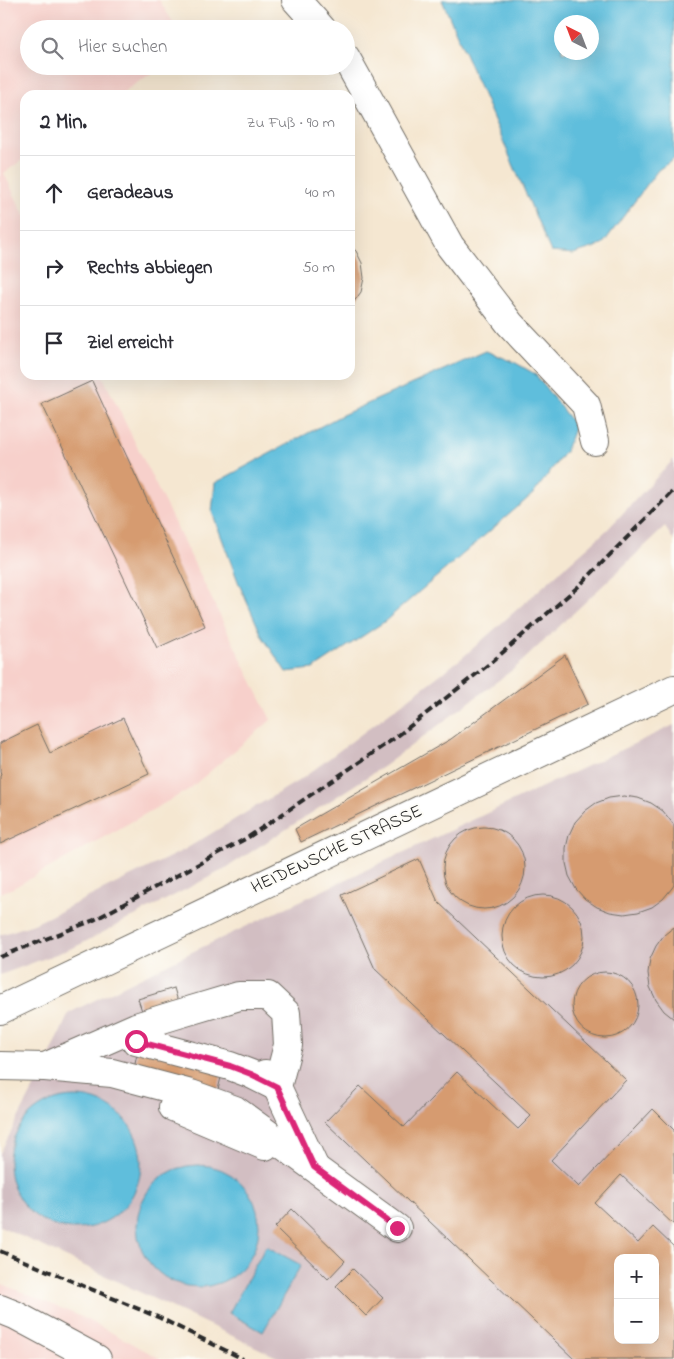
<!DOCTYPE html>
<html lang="de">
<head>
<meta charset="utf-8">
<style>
  :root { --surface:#fff; --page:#f2f2f3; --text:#2b2b33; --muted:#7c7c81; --line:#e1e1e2 }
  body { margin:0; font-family:"Indie Flower",sans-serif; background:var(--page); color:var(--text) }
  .controls { position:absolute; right:15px; bottom:15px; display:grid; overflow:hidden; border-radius:10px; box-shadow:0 5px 20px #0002 }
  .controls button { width:45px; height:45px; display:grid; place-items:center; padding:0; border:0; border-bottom:1px solid var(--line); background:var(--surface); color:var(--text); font:25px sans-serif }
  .compass { position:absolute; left:554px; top:15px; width:45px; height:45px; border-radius:50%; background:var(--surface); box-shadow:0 5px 20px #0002; rotate:318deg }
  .stop { position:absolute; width:15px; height:15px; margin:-11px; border:4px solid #db2777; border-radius:50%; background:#fff }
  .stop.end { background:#db2777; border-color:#fff; box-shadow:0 1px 5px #0008 }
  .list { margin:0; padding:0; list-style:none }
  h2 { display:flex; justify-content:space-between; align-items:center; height:65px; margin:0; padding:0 20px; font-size:21px }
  h2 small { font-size:16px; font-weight:400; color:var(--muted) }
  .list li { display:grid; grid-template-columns:32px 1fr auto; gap:15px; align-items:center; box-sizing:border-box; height:75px; padding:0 20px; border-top:1px solid var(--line) }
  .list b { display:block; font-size:19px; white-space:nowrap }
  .list em { font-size:16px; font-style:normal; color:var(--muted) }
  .icon { flex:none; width:28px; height:28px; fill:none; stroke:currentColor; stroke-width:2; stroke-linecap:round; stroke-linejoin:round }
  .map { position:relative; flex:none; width:674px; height:1359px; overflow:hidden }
  .search { position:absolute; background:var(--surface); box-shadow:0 5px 20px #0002; left:20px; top:20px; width:335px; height:55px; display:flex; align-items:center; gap:12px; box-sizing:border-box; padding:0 18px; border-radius:28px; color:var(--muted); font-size:19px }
  .panel { position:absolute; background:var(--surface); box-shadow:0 5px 20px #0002; left:20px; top:90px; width:335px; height:290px; border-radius:15px }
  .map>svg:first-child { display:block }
</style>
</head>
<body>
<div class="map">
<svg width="674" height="1359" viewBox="0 0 674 1359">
  <rect width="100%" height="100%" fill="#fdfcf7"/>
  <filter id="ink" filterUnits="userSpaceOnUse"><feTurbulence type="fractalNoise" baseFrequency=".02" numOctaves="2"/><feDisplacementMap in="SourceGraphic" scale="10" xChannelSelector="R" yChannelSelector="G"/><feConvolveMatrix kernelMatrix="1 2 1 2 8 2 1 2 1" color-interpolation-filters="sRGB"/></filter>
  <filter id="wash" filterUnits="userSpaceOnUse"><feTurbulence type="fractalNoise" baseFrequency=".0096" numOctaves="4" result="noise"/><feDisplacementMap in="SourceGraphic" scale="20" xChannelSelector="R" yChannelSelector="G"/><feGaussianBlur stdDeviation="1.12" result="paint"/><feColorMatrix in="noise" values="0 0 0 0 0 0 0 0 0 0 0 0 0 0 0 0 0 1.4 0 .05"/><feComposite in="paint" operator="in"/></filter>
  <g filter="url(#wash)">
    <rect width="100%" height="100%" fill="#f5e7d1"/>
    <g fill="#f7d0cb">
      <path d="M0 0H159L177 29H29V66H162L119 95H25V158L4 173 25 217V375H102L271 720 188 790 13 888 0 893Z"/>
      <path d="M0 1283 82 1317 161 1359H0Z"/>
    </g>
    <g fill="#d2bec2" fill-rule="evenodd">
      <path d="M674 459V541L665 527 515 668 384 766 223 870 75 947 0 975V935L34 924 184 850 303 778 462 658 607 530Z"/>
      <path d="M674 725V1359H281L0 1226V1153L45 1067 69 1013 194 951ZM618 1258H655V1340H618Z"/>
    </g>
    <g fill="#5ebedc" stroke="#447484" fill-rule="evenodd">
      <path d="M442 0H674V159L658 170 602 245 573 254 551 252ZM592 22V52H562V22Z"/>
      <path d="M486 351 514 362 535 374 575 426 566 450 534 493 384 622 313 669 286 672 262 636 239 584 212 512 215 483 340 416Z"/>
      <circle cx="75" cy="1163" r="66"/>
      <circle cx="198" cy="1226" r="61"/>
      <path d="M266 1246 301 1265 263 1332 229 1313Z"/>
    </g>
    <g id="blocks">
      <g fill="#d69b70" fill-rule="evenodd">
        <path d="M350 245 356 251 362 263 364 278 361 292 350 307Z"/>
        <path d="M92 381 205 626 157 648 42 404Z"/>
        <path d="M565 655 588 704 301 842 295 829 451 739Z"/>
        <path d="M123 718 149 774 0 844V776L1 775 0 772V743L37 725 50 753Z"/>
        <path d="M624 796 638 798 651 803 663 811 674 825V885L672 888 663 899 652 907 638 912 624 914 610 912 597 907 585 899 576 889 569 876 566 863V848L569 835 575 822 585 811 596 803 609 798Z"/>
        <circle cx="484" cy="868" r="41"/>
        <path d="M419 859 438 902 626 1080 551 1160 579 1187 653 1109 674 1130V1225L621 1175 595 1203 638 1243 653 1227 674 1247V1359H574L325 1122 360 1086 404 1127 457 1072 518 1129 531 1116 375 969 342 895ZM618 1258H655V1340H618Z"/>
        <circle cx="543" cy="936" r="41"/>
        <path d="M674 927V1019L664 1011 656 1000 650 987 648 973 650 959 656 946 664 935Z"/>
        <circle cx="605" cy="1005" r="33"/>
        <path d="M174 988 179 1005 144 1017 138 999Z"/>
        <path d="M138 1049 223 1069 217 1094 133 1074Z"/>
        <path d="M292 1209 345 1261 328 1279 275 1227Z"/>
        <path d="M353 1269 383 1298 366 1316 336 1286Z"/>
      </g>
    </g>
  </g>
  <g filter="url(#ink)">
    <use href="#blocks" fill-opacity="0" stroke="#726d65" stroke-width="1"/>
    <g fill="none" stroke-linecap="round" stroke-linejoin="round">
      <defs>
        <g id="minor">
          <path d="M296 0 322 29"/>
          <path d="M346 58 450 246 510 324 586 405 595 441"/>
          <path d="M0 1066 45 1067 112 1073 191 1094 235 1110 397 1228"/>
          <path d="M45 1067 136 1027 175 1015 239 996H268L286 1013 288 1045 277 1087 251 1074 230 1066 136 1041"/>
          <path d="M265 1074 277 1087 314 1166"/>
          <path d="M173 1107 265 1146"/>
          <path d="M0 1309 15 1315 97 1359"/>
        </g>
        <path id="major" d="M0 1010 674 689"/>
      </defs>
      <use href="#minor" stroke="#726d65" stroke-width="30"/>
      <use href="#major" stroke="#726d65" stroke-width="30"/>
      <use href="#minor" stroke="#fff" stroke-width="28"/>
      <use href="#major" stroke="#fff" stroke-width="28"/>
      <g stroke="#2b2b2b" stroke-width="4" stroke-dasharray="8 4" stroke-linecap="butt">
        <path d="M0 957 94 920 247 838 395 738 493 661 580 585 674 490"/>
        <path d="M0 1251 160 1318 243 1359"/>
      </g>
    </g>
  </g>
  <g fill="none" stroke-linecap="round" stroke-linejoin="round" filter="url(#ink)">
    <path stroke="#db2777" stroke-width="6" d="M136 1041 230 1066 251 1074 277 1087 314 1167 397 1228"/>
  </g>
  <g text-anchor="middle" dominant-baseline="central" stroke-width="4" stroke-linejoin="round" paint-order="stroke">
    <g font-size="18" fill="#2b2b2b" stroke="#fdfcf7">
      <text transform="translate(337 850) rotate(-25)">HEIDENSCHE STRASSE</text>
    </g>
  </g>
</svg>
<div class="controls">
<button>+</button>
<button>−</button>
</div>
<svg class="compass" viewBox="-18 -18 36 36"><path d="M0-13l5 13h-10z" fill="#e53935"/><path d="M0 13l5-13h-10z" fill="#7c7c81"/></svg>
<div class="stop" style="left:136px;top:1041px"></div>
<div class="stop end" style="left:397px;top:1228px"></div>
<div class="search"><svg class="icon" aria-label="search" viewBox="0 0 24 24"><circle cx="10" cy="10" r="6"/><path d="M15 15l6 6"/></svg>Hier suchen</div>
<section class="panel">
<h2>2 Min.<small>Zu Fuß · 90 m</small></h2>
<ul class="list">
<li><svg class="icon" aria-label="ahead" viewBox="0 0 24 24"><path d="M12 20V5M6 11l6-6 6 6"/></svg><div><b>Geradeaus</b></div><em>40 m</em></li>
<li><svg class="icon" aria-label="right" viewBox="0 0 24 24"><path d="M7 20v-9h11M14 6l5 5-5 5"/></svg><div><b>Rechts abbiegen</b></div><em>50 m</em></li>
<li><svg class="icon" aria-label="arrive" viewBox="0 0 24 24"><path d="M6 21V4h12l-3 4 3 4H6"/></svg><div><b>Ziel erreicht</b></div></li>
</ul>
</section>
</div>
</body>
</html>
